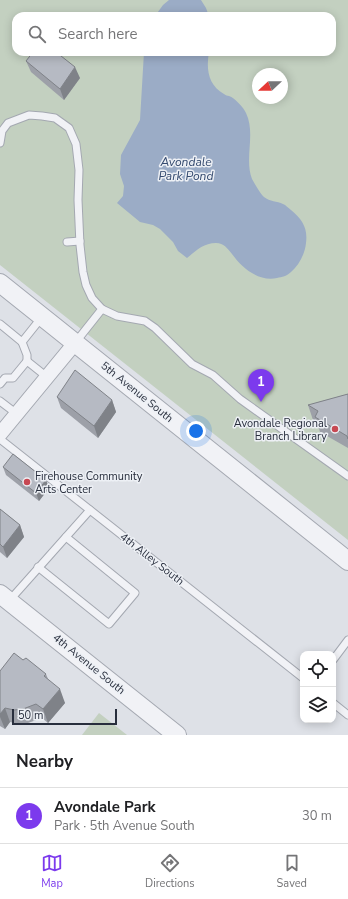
<!DOCTYPE html>
<html lang="en">
<head>
<meta charset="utf-8">
<style>
  :root { --surface:#fff; --page:#f2f2f2; --text:#202124; --muted:#757577; --line:#e0e0e0; --accent:#7c3aed }
  body { margin:0; font-family:"Nunito Sans",sans-serif; background:var(--page); color:var(--text) }
  .controls { position:absolute; right:12px; bottom:12px; display:grid; overflow:hidden; border-radius:8px; box-shadow:0 2px 10px #0003 }
  .controls button { width:36px; height:36px; display:grid; place-items:center; padding:0; border:0; border-bottom:1px solid var(--line); background:var(--surface); color:var(--text); font:20px sans-serif }
  .compass { position:absolute; left:252px; top:68px; width:36px; height:36px; border-radius:50%; background:var(--surface); box-shadow:0 2px 10px #0003; rotate:248deg }
  .scale { position:absolute; left:12px; bottom:10px; width:105px; box-sizing:border-box; padding-left:4px; border:2px solid #282e3d; border-top:0; font-size:11px; line-height:14px; white-space:nowrap; color:#282e3d; -webkit-text-stroke:3px #edf0f5; paint-order:stroke }
  .you { position:absolute; left:196px; top:431px; width:14px; height:14px; margin:-10px; border:3px solid #fff; border-radius:50%; background:#1a73e8; box-shadow:0 0 0 6px #1a73e833 }
  .badge { display:grid; place-items:center; width:26px; height:26px; border-radius:50%; background:var(--accent); color:#fff; font-size:13px; font-weight:700 }
  .pin { position:absolute; translate:-50% -33px; filter:drop-shadow(0 1px 2px #0008) }
  .pin::after { content:''; position:absolute; top:21px; width:14px; height:12px; background:inherit; clip-path:polygon(0 0,100% 0,50% 100%) }
  .list { margin:0; padding:0; list-style:none }
  h2 { display:flex; justify-content:space-between; align-items:center; height:52px; margin:0; padding:0 16px; font-size:17px }
  h2 small { font-size:13px; font-weight:400; color:var(--muted) }
  .list li { display:grid; grid-template-columns:26px 1fr auto; gap:12px; align-items:center; box-sizing:border-box; height:56px; padding:0 16px; border-top:1px solid var(--line) }
  .list b { display:block; font-size:15px; white-space:nowrap }
  .list p { margin:0; font-size:13px; white-space:nowrap; color:var(--muted) }
  .list em { font-size:13px; font-style:normal; color:var(--muted) }
  .icon { flex:none; width:22px; height:22px; fill:none; stroke:currentColor; stroke-width:2; stroke-linecap:round; stroke-linejoin:round }
  .map { position:relative; flex:none; width:348px; height:735px; overflow:hidden }
  .search { position:absolute; background:var(--surface); box-shadow:0 2px 10px #0003; left:12px; right:12px; top:12px; height:44px; display:flex; align-items:center; gap:10px; box-sizing:border-box; padding:0 14px; border-radius:12px; color:var(--muted); font-size:15px }
  .sheet { height:108px; background:var(--surface) }
  nav { display:flex; justify-content:space-around; align-items:center; box-sizing:border-box; height:56px; border-top:1px solid var(--line); background:var(--surface); font-size:11px; color:var(--muted) }
  nav a { display:grid; justify-items:center; gap:2px }
  nav .on { color:var(--accent) }
  .map>svg:first-child { display:block }
</style>
</head>
<body>
<div class="map">
<svg width="348" height="735" viewBox="0 0 348 735">
  <rect width="100%" height="100%" fill="#dee1e7"/>
  <g fill="#c3d0c0" fill-rule="evenodd">
    <path d="M0 0H348V540L0 265ZM16 16H332V52H16ZM258 74H282V98H258Z"/>
    <path d="M99 713 127 735H82Z"/>
  </g>
  <g fill="#9bacc6">
    <path d="M169 0H201L206 8 209 16H155L163 5Z"/>
    <path d="M144 52H209C206 69 208 85 224 94 225 95 228 96 229 96 235 98 244 108 246 113 256 134 244 158 252 179 255 184 260 193 264 197 270 202 277 201 283 204 286 205 288 208 291 210 302 219 308 228 306 243 305 254 299 265 291 272 287 276 282 277 277 278 259 282 242 268 232 254 227 248 224 243 216 243 203 243 196 251 187 258L178 251 173 242 160 229 153 225 140 222 117 203 123 196 124 186 120 174 121 155 140 120Z"/>
  </g>
  <g fill="none" stroke-linecap="round" stroke-linejoin="round">
    <defs>
      <g id="service">
        <path d="M0 143 2 131 8 123 29 115 42 116 55 118 69 128 76 144 79 170 78 200 80 245 83 272 86 285 92 298 102 309 117 316 145 321 155 328 192 364 213 375 240 399 348 476"/>
        <path d="M67 242 80 241"/>
        <path d="M0 324 22 342 42 317"/>
        <path d="M22 342 27 355V361"/>
        <path d="M75 343 102 309"/>
        <path d="M0 384 5 378H13L27 361 47 377"/>
        <path d="M0 401 17 414"/>
        <path d="M0 439 303 678"/>
        <path d="M38 567 109 624 135 593 66 537"/>
        <path d="M9 601 90 510"/>
        <path d="M333 660 348 640"/>
        <path d="M333 703 348 715"/>
      </g>
      <path id="minor" d="M0 434 75 343"/>
      <g id="tertiary">
        <path d="M0 283 348 561"/>
        <path d="M0 594 177 735"/>
      </g>
    </defs>
    <use href="#service" stroke="#a4a8b1" stroke-width="9"/>
    <use href="#minor" stroke="#a4a8b1" stroke-width="16"/>
    <use href="#tertiary" stroke="#a4a8b1" stroke-width="20"/>
    <use href="#service" stroke="#f1f2f6" stroke-width="7"/>
    <use href="#minor" stroke="#f1f2f6" stroke-width="14"/>
    <use href="#tertiary" stroke="#f1f2f6" stroke-width="18"/>
  </g>
  <g fill="#9da0a8">
    <path d="M26 61 80 78 64 100 31 72Z"/>
    <path d="M348 394V448L320 432 317 422 313 420 308 405Z"/>
    <path d="M57 397 112 400 116 412 98 438 61 408Z"/>
    <path d="M3 467 46 480 49 488 39 501 6 475Z"/>
    <path d="M0 509 20 525 24 537 7 558 0 552Z"/>
    <path d="M0 671 46 674 48 679 65 703 48 723 42 718 28 723 19 724 10 722 5 729 0 726Z"/>
  </g>
  <g fill="#7f8288">
    <path d="M75 67 80 78 64 100 60 89Z"/>
    <path d="M112 400 116 412 98 438 94 426Z"/>
    <path d="M46 480 49 488 39 501 36 493Z"/>
    <path d="M20 525 24 537 7 558 3 547Z"/>
    <path d="M60 689 65 703 48 723 43 709Z"/>
    <path d="M5 708 10 722 5 729 0 717V714Z"/>
  </g>
  <g fill="#b6bac3" stroke="#7f8288">
    <path d="M33 52H56L75 67 60 89 26 61Z"/>
    <path d="M75 370 112 400 94 426 57 397Z"/>
    <path d="M348 394V439L347 436 315 417 318 411 308 405Z"/>
    <path d="M13 454 46 480 36 493 3 467Z"/>
    <path d="M0 509 20 525 3 547 0 544Z"/>
    <path d="M14 653 23 660 26 658 46 674 44 676 60 689 43 709 36 704 23 709 14 710 5 708 0 714V671Z"/>
  </g>
  <g fill="#c74852" stroke="#edf0f5" stroke-width="1.5">
    <circle cx="335" cy="429" r="4"/>
    <circle cx="27" cy="482" r="4"/>
  </g>
  <g text-anchor="middle" dominant-baseline="central" stroke-width="3" stroke-linejoin="round" paint-order="stroke">
    <g font-size="11" fill="#282e3d" stroke="#edf0f5">
      <text transform="translate(137 392) rotate(39)">5th Avenue South</text>
      <text transform="translate(152 559) rotate(38)">4th Alley South</text>
      <text transform="translate(89 664) rotate(39)">4th Avenue South</text>
    </g>
    <g font-size="11" fill="#282e3d" stroke="#edf0f5" text-anchor="end">
      <text x="327" y="423">Avondale Regional<tspan x="327" dy="13">Branch Library</tspan></text>
      <text x="35" y="476" text-anchor="start">Firehouse Community<tspan x="35" dy="13">Arts Center</tspan></text>
    </g>
    <g font-size="12" font-style="italic" fill="#344a6f" stroke="#edf0f5">
      <text x="186" y="162">Avondale<tspan x="186" dy="14">Park Pond</tspan></text>
    </g>
  </g>
</svg>
<div class="controls">
<button><svg class="icon" aria-label="locate" viewBox="0 0 24 24"><circle cx="12" cy="12" r="6"/><path d="M12 2v4M12 18v4M2 12h4M18 12h4"/></svg></button>
<button><svg class="icon" aria-label="layers" viewBox="0 0 24 24"><path d="M12 4l9 5-9 5-9-5zM3 14l9 5 9-5"/></svg></button>
</div>
<svg class="compass" viewBox="-18 -18 36 36"><path d="M0-13l5 13h-10z" fill="#e53935"/><path d="M0 13l5-13h-10z" fill="#757577"/></svg>
<div class="scale">50 m</div>
<div class="you"></div>
<div class="pin badge" style="left:261px;top:402px">1</div>
<div class="search"><svg class="icon" aria-label="search" viewBox="0 0 24 24"><circle cx="10" cy="10" r="6"/><path d="M15 15l6 6"/></svg>Search here</div>
</div>
<section class="sheet">
<h2>Nearby<small></small></h2>
<ul class="list">
<li><span class="badge">1</span><div><b>Avondale Park</b><p>Park · 5th Avenue South</p></div><em>30 m</em></li>
</ul>
</section>
<nav>
<a class="on"><svg class="icon" aria-label="map" viewBox="0 0 24 24"><path d="M3 6l6-2 6 2 6-2v14l-6 2-6-2-6 2zM9 4v14M15 6v14"/></svg>Map</a>
<a><svg class="icon" aria-label="directions" viewBox="0 0 24 24"><path d="M12 3l9 9-9 9-9-9zM9 14v-3h6M13 9l2 2-2 2"/></svg>Directions</a>
<a><svg class="icon" aria-label="saved" viewBox="0 0 24 24"><path d="M7 4h10v16l-5-4-5 4z"/></svg>Saved</a>
</nav>
</body>
</html>
